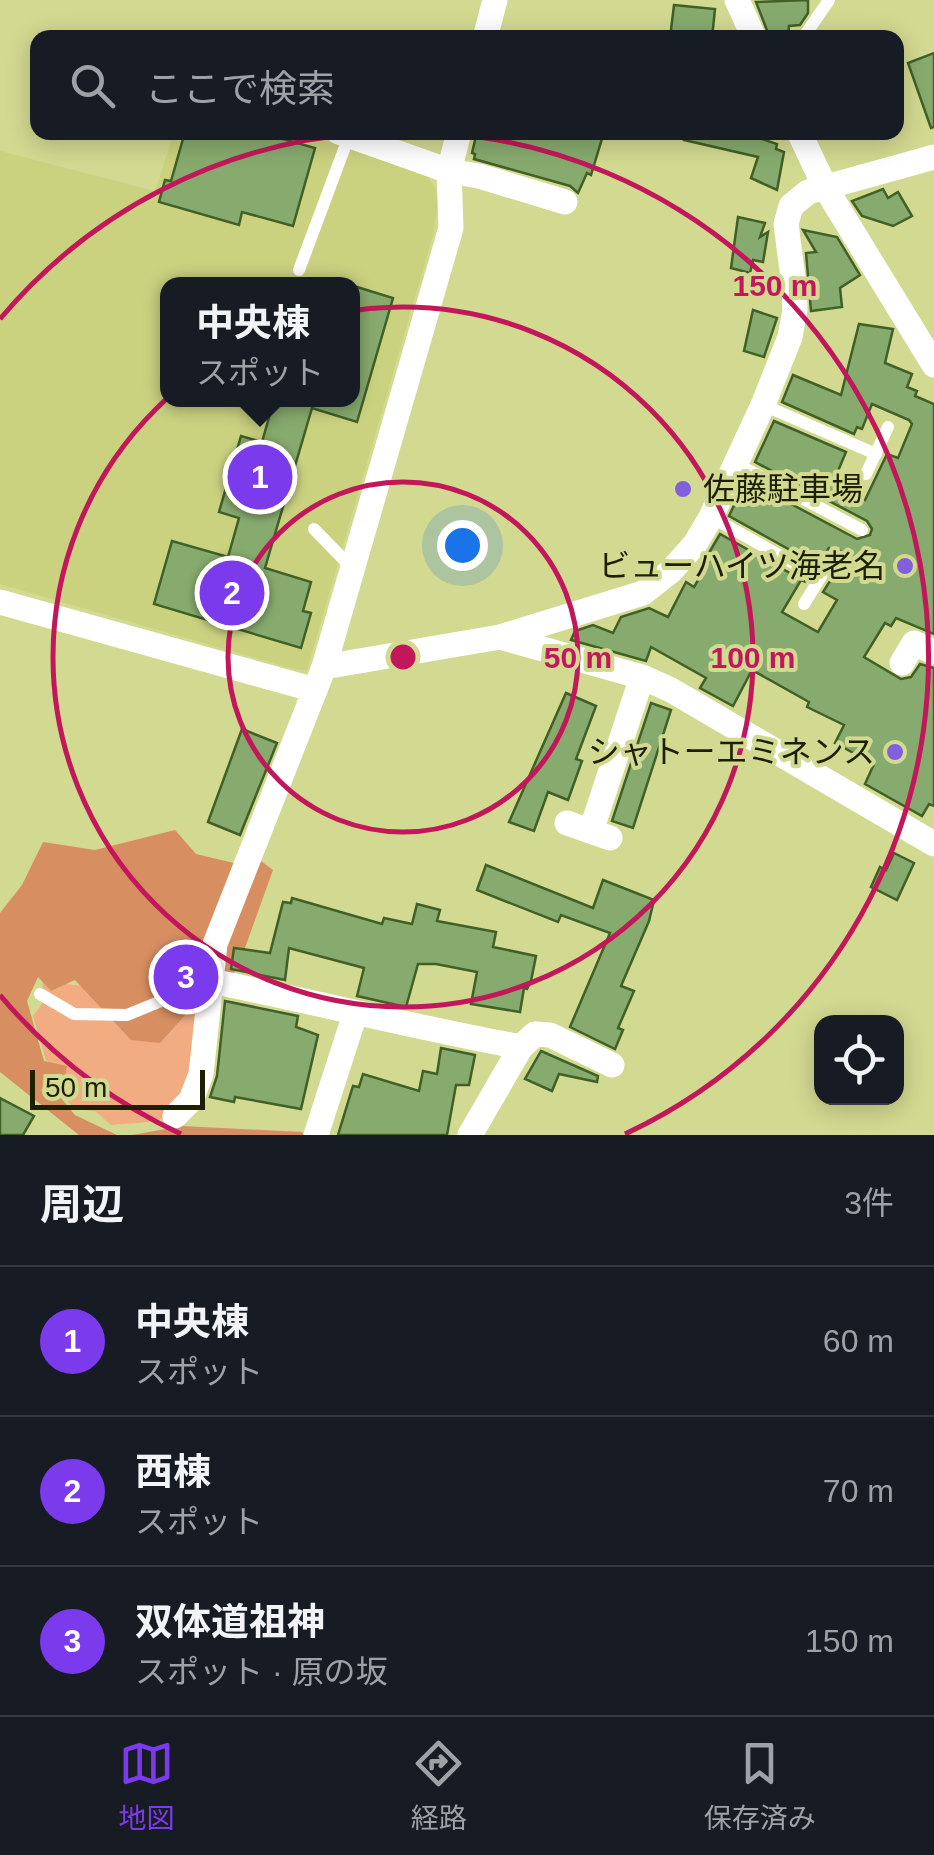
<!DOCTYPE html>
<html lang="ja">
<head>
<meta charset="utf-8">
<style>
  :root { --surface:#171b24; --page:#20242c; --text:#f1f3f6; --muted:#9ea1a6; --line:#363941; --accent:#7c3aed }
  body { margin:0; font-family:Helvetica,"Noto Sans JP",sans-serif; background:var(--page); color:var(--text) }
  .controls { position:absolute; right:30px; bottom:30px; display:grid; overflow:hidden; border-radius:20px; box-shadow:0 5px 25px #0003 }
  .controls button { width:90px; height:90px; display:grid; place-items:center; padding:0; border:0; border-bottom:2px solid var(--line); background:var(--surface); color:var(--text); font:50px sans-serif }
  .scale { position:absolute; left:30px; bottom:25px; width:175px; box-sizing:border-box; padding-left:10px; border:5px solid #1d1f02; border-top:0; font-size:28px; line-height:35px; white-space:nowrap; color:#1d1f02; -webkit-text-stroke:8px #d2d990; paint-order:stroke }
  .you { position:absolute; left:462px; top:545px; width:35px; height:35px; margin:-25px; border:8px solid #fff; border-radius:50%; background:#1a73e8; box-shadow:0 0 0 15px #1a73e833 }
  .badge { display:grid; place-items:center; width:65px; height:65px; border-radius:50%; background:var(--accent); color:#fff; font-size:32px; font-weight:700 }
  .pin { position:absolute; translate:-50% -50%; border:5px solid #fff; box-shadow:0 2px 10px #0006 }
  .popup { position:absolute; left:160px; top:277px; width:200px; height:130px; box-sizing:border-box; display:grid; place-content:center; border-radius:20px; background:var(--surface); filter:drop-shadow(0 2px 8px #0005); font-size:32px; white-space:nowrap; color:var(--muted) }
  .popup b { font-size:38px; color:var(--text) }
  .popup::after { content:''; position:absolute; left:50%; top:100%; margin-left:-20px; border:20px solid transparent; border-top-color:var(--surface) }
  .list { margin:0; padding:0; list-style:none }
  h2 { display:flex; justify-content:space-between; align-items:center; height:130px; margin:0; padding:0 40px; font-size:42px }
  h2 small { font-size:32px; font-weight:400; color:var(--muted) }
  .list li { display:grid; grid-template-columns:65px 1fr auto; gap:30px; align-items:center; box-sizing:border-box; height:150px; padding:0 40px; border-top:2px solid var(--line) }
  .list b { display:block; font-size:38px; white-space:nowrap }
  .list p { margin:0; font-size:32px; white-space:nowrap; color:var(--muted) }
  .list em { font-size:32px; font-style:normal; color:var(--muted) }
  .icon { flex:none; width:55px; height:55px; fill:none; stroke:currentColor; stroke-width:2; stroke-linecap:round; stroke-linejoin:round }
  .map { position:relative; flex:none; width:934px; height:1135px; overflow:hidden }
  .search { position:absolute; background:var(--surface); box-shadow:0 5px 25px #0003; left:30px; right:30px; top:30px; height:110px; display:flex; align-items:center; gap:25px; box-sizing:border-box; padding:0 35px; border-radius:20px; color:var(--muted); font-size:38px }
  .sheet { height:580px; background:var(--surface) }
  nav { display:flex; justify-content:space-around; align-items:center; box-sizing:border-box; height:140px; border-top:2px solid var(--line); background:var(--surface); font-size:28px; color:var(--muted) }
  nav a { display:grid; justify-items:center; gap:5px }
  nav .on { color:var(--accent) }
  .map>svg:first-child { display:block }
</style>
</head>
<body>
<div class="map">
<svg width="934" height="1135" viewBox="0 0 934 1135">
  <rect width="100%" height="100%" fill="#d2d990"/>
  <path fill="#cad280" fill-rule="evenodd" d="M174 133H299L380 156 428 177 436 190 438 204 433 235 307 670 293 669 0 584V151L155 191ZM168 284H352V400H168Z"/>
  <path fill="#f1ac81" d="M43 981 201 1001C197 1032 192 1107 160 1119 146 1124 126 1123 111 1125L95 1111 75 1109 64 1097 69 1077 46 1060 33 1016 42 1004Z"/>
  <g fill="#d78f61">
    <path d="M175 830 196 854 238 864 261 861 273 870 237 970 195 1004 160 1043 131 1040 75 980 51 991 38 977 27 1001 44 1061 67 1066 61 1098 75 1115 117 1135H79L0 1072V913L22 885 43 842 95 850Z"/>
    <path d="M182 1126 302 1132 304 1135H132Z"/>
  </g>
  <g fill="#87ab6e" stroke="#406025" stroke-width="2.5">
    <path d="M808 0V13L800 25 789 26 788 38H770L756 2Z"/>
    <path d="M674 5 715 9 712 38H670Z"/>
    <path d="M934 53V127L931 128 908 63Z"/>
    <path d="M185 132H259L315 148 293 226 242 212 239 225 159 202 165 180 171 181Z"/>
    <path d="M477 132H604L591 175 587 173 578 193 570 186 474 159 475 154 472 153Z"/>
    <path d="M685 132H741L777 144 776 149 784 152 777 190 751 178 758 157 684 140Z"/>
    <path d="M883 189 888 198 898 192 912 216 893 226 862 216 852 201Z"/>
    <path d="M738 217 765 223 760 237 768 232 763 262 753 260 750 273 731 268Z"/>
    <path d="M803 230 837 237 860 275 840 288 842 307 811 311 806 253 816 252Z"/>
    <path d="M357 287 393 298 357 422 312 408 265 568 311 582 303 611 311 613 301 648 154 604 172 541 228 557 239 518 219 512 241 436 262 442 274 400H352V304Z"/>
    <path d="M753 310 777 318 764 357 744 351Z"/>
    <path d="M859 324 893 329 885 363 912 374 907 387 917 391 915 396 934 404V634L896 618 891 626 885 623 864 657 901 679 911 677 920 664 934 668V806L929 804 922 816 865 784 874 764 835 743 844 725 807 707 809 702 752 670 733 706 700 688 706 678 651 647 646 661 571 640 575 631 593 625 613 633 621 617 649 608 668 617 686 582 694 587 714 553 710 551 720 534 806 582 801 580 782 612 818 632 837 600 823 592 842 562 841 551 829 548 817 565 729 516 746 480 857 539 870 535 872 529 867 521 755 462 774 421 846 452 833 483 865 500 887 454 898 458 912 424 909 420 872 404 862 429 857 427 854 434 782 402 793 375 841 395Z"/>
    <path d="M566 693 596 706 576 759 582 761 568 800 548 792 534 831 509 822Z"/>
    <path d="M651 703 671 710 633 828 612 821Z"/>
    <path d="M242 729 277 743 240 835 208 822Z"/>
    <path d="M894 853 914 863 897 900 871 887 880 867 886 870Z"/>
    <path d="M486 865 593 908 603 880 654 900 649 921 621 986 634 991 618 1028 623 1030 615 1049 570 1027 610 933 561 915 558 922 477 890Z"/>
    <path d="M292 898 382 924 384 918 412 924 417 904 440 910 437 921 496 932 493 947 536 956 531 981 527 989 524 988 520 1012 471 1004 477 972 436 964H418L406 1007 357 996 364 968 289 948 285 980 231 969 234 948 270 953 283 902 291 903Z"/>
    <path d="M225 1001 298 1016 296 1027 318 1035 301 1109 235 1097 234 1102 210 1097 217 1076Z"/>
    <path d="M441 1048 475 1055 469 1085H456L447 1135H338L353 1086 359 1087 363 1074 419 1091 423 1071 437 1074Z"/>
    <path d="M541 1051 598 1076 597 1082 559 1074 552 1091 525 1079Z"/>
    <path d="M0 1098 34 1116 23 1135H0Z"/>
  </g>
  <g fill="none" stroke-linecap="round" stroke-linejoin="round">
    <g stroke="#fff" stroke-width="12">
      <path d="M803 38 829 0"/>
      <path d="M299 270 349 136"/>
      <path d="M763 405 876 454"/>
      <path d="M737 464 862 530"/>
      <path d="M866 474 888 427"/>
      <path d="M711 517 820 578"/>
      <path d="M314 529 352 568"/>
      <path d="M804 604 833 557"/>
      <path d="M40 994 74 1014 127 1015 210 981"/>
    </g>
    <g stroke="#fff" stroke-width="25">
      <path d="M737 0 754 38"/>
      <path d="M485 38 495 0"/>
      <path d="M339 132 449 171 479 176 565 202"/>
      <path d="M799 132 825 187 934 365"/>
      <path d="M0 602 315 690"/>
      <path d="M500 637 642 677 671 690 934 844"/>
      <path d="M902 663 914 643 934 652"/>
      <path d="M324 667 500 637 643 593 671 571 695 544 711 517 763 405 790 337 795 310 794 286 786 224 791 206 808 192 934 157"/>
      <path d="M567 823 610 838"/>
      <path d="M591 831 642 677"/>
      <path d="M211 981C315 1002 417 1028 521 1047"/>
      <path d="M175 1116 191 1100 201 1074 215 944 324 667 451 228 449 171 459 132"/>
      <path d="M316 1135 355 1014"/>
      <path d="M470 1135 521 1047 535 1034 550 1035 612 1065"/>
    </g>
  </g>
  <g fill="none" stroke="#c2185b" stroke-width="5">
    <circle cx="403" cy="657" r="175"/>
    <circle cx="403" cy="657" r="350"/>
    <path d="M181 1134A526 526 0 0 1 0 995M0 319A526 526 0 0 1 362 133M444 133A526 526 0 0 1 625 1134"/>
  </g>
  <g fill="#8360db" stroke="#d2d990" stroke-width="4">
    <circle cx="683" cy="489" r="10"/>
    <circle cx="905" cy="566" r="10"/>
    <circle cx="895" cy="752" r="10"/>
  </g>
  <g text-anchor="middle" dominant-baseline="central" stroke-width="8" stroke-linejoin="round" paint-order="stroke">
    <g font-size="32" fill="#1d1f02" stroke="#d2d990" text-anchor="end">
      <text x="703" y="489" text-anchor="start">佐藤駐車場</text>
      <text x="885" y="566">ビューハイツ海老名</text>
      <text x="875" y="752">シャトーエミネンス</text>
    </g>
  </g>
  <circle cx="403" cy="657" r="15" fill="#c2185b" stroke="#d2d990" stroke-width="5"/>
  <g font-size="30" text-anchor="middle" font-weight="bold" fill="#c2185b" stroke="#d2d990" stroke-width="8" stroke-linejoin="round" paint-order="stroke">
    <text x="775" y="296">150 m</text>
    <text x="578" y="668">50 m</text>
    <text x="753" y="668">100 m</text>
  </g>
</svg>
<div class="controls">
<button><svg class="icon" aria-label="locate" viewBox="0 0 24 24"><circle cx="12" cy="12" r="6"/><path d="M12 2v4M12 18v4M2 12h4M18 12h4"/></svg></button>
</div>
<div class="scale">50 m</div>
<div class="you"></div>
<div class="pin badge" style="left:260px;top:477px">1</div>
<div class="popup"><b>中央棟</b>スポット</div>
<div class="pin badge" style="left:232px;top:593px">2</div>
<div class="pin badge" style="left:186px;top:977px">3</div>
<div class="search"><svg class="icon" aria-label="search" viewBox="0 0 24 24"><circle cx="10" cy="10" r="6"/><path d="M15 15l6 6"/></svg>ここで検索</div>
</div>
<section class="sheet">
<h2>周辺<small>3件</small></h2>
<ul class="list">
<li><span class="badge">1</span><div><b>中央棟</b><p>スポット</p></div><em>60 m</em></li>
<li><span class="badge">2</span><div><b>西棟</b><p>スポット</p></div><em>70 m</em></li>
<li><span class="badge">3</span><div><b>双体道祖神</b><p>スポット · 原の坂</p></div><em>150 m</em></li>
</ul>
</section>
<nav>
<a class="on"><svg class="icon" aria-label="map" viewBox="0 0 24 24"><path d="M3 6l6-2 6 2 6-2v14l-6 2-6-2-6 2zM9 4v14M15 6v14"/></svg>地図</a>
<a><svg class="icon" aria-label="directions" viewBox="0 0 24 24"><path d="M12 3l9 9-9 9-9-9zM9 14v-3h6M13 9l2 2-2 2"/></svg>経路</a>
<a><svg class="icon" aria-label="saved" viewBox="0 0 24 24"><path d="M7 4h10v16l-5-4-5 4z"/></svg>保存済み</a>
</nav>
</body>
</html>
